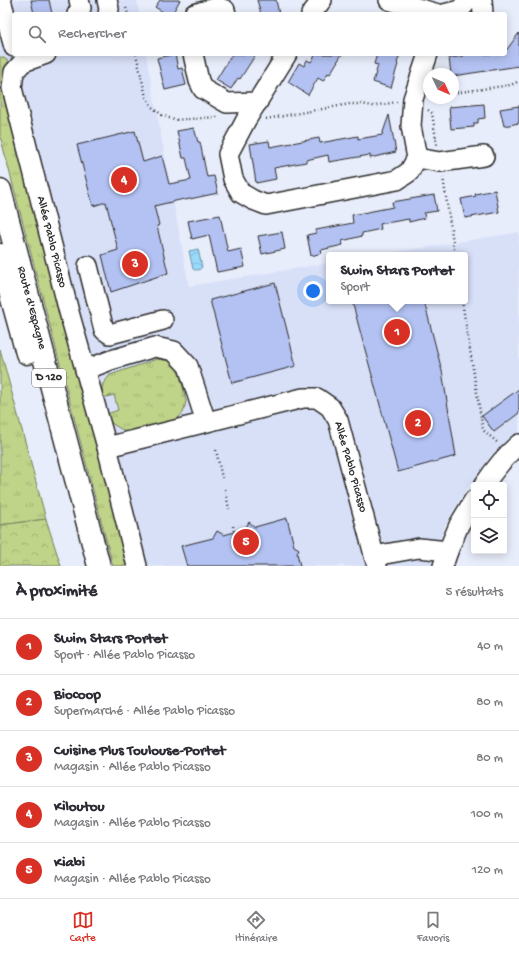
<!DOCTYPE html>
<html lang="fr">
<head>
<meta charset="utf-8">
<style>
  :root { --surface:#fff; --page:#f2f2f3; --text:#2b2b33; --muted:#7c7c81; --line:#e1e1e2; --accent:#d93025 }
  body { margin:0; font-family:"Gochi Hand",sans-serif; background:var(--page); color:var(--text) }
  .controls { position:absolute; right:12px; bottom:12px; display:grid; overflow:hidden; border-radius:4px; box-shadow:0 2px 10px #0003 }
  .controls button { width:36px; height:36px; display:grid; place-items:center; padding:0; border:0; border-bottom:1px solid var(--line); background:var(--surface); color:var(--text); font:20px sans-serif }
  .compass { position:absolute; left:423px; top:68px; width:36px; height:36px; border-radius:50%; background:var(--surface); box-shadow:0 2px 10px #0003; rotate:134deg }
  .you { position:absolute; left:313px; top:291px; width:14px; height:14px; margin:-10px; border:3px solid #fff; border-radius:50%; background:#1a73e8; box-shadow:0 0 0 6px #1a73e833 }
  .badge { display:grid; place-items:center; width:26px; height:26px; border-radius:50%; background:var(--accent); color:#fff; font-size:13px; font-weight:700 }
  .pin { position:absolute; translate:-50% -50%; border:2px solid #fff; box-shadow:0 1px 4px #0006 }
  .popup { position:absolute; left:326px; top:252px; width:142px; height:52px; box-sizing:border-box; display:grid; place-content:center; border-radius:4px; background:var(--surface); filter:drop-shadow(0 1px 3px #0005); font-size:13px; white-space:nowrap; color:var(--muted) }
  .popup b { font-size:15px; color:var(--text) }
  .popup::after { content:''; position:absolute; left:50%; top:100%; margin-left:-8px; border:8px solid transparent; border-top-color:var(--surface) }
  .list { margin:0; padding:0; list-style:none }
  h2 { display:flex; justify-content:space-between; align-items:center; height:52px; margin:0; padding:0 16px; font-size:17px }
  h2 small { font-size:13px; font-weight:400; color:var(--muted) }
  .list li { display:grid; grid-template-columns:26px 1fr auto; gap:12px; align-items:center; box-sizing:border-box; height:56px; padding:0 16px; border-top:1px solid var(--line) }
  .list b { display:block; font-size:15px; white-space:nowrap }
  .list p { margin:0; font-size:13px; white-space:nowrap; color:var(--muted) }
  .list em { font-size:13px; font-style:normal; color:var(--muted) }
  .icon { flex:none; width:22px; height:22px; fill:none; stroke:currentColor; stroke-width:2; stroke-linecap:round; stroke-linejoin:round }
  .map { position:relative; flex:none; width:519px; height:566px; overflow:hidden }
  .search { position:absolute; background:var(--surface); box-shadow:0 2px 10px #0003; left:12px; right:12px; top:12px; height:44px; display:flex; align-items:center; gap:10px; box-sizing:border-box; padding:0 14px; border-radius:4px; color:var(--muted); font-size:15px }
  .sheet { height:332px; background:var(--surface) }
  nav { display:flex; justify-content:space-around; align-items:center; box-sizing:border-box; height:56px; border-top:1px solid var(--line); background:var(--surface); font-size:11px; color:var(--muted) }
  nav a { display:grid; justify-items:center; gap:2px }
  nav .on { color:var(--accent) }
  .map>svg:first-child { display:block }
</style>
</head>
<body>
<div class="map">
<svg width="519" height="566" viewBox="0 0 519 566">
  <defs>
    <pattern id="grass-tufts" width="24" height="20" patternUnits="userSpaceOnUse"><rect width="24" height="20" fill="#bfd389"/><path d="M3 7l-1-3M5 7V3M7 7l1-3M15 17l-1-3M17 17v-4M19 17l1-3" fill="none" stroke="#a4b576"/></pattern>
    <pattern id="forest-crowns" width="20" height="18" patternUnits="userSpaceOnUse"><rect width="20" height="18" fill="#bfd389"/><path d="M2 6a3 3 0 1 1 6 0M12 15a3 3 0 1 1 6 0" fill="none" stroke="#a4b576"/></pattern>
    <pattern id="water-waves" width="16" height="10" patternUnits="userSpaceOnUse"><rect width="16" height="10" fill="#99d9fa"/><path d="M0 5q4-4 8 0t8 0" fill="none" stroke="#84bad6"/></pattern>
  </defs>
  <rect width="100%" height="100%" fill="#e8edfb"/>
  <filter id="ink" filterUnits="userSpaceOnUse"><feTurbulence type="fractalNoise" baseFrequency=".025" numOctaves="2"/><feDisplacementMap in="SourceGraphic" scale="8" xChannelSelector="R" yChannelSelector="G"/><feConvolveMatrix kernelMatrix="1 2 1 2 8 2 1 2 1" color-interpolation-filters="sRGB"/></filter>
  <g filter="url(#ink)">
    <path fill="#d8e0f8" d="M0 0H137L139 14H14V54H146L189 286 329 263V301H465V255H379L519 232V432L492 455 465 491 445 526 433 566H124L0 124Z"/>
    <g fill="url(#grass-tufts)" stroke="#757f5a">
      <path d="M0 57H2L7 60 8 65 3 76 2 85 129 566H113L3 147 0 135Z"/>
      <path d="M0 349 46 519 0 525Z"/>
      <path d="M157 359C161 360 166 360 169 361 181 367 183 390 186 401L185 406 183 413 177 419 134 432 124 431 111 423 107 414 118 410 114 395 103 398 102 385 110 375Z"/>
    </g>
    <path fill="url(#forest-crowns)" stroke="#757f5a" d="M46 519 61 566H0V525Z"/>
    <path fill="url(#water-waves)" stroke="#6d93a7" d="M198 249 202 267C200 270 196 271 193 269L189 251Z"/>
    <g fill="#b3c2f2" stroke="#2b2b2b">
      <path d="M31 0H49L52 14H34Z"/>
      <path d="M160 0H180L172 14H166L155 7Z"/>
      <path d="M257 0H276L279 14H261Z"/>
      <path d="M519 33V66L453 76V74H451L449 58 464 56V54H505V52Z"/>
      <path d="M175 54 178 69 182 68 186 85 165 90 157 58Z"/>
      <path d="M232 54H256L240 79 238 78 231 89 216 80Z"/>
      <path d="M316 54H342L330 74 328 73 323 81 318 78 308 95 288 82 299 63 304 66 307 60 311 62Z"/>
      <path d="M377 54H400L397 63 398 64 391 88 373 82 378 65 374 64Z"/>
      <path d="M484 104 485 118 478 119V123H474V127L451 129 449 107Z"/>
      <path d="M519 106V123L504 126 500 109Z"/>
      <path d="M389 115 396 152 370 158V155L329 162 328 155 306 160V162L274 168 276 179 256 183 250 144 269 141 270 147 319 138 320 143 358 136V139L382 135Z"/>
      <path d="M194 128 198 142H200L207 177 214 176 218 193 185 200 184 199 154 206 159 225 157 226 168 273 111 292 102 255 118 250 106 202 93 206 77 145 135 131 143 162 162 156 169 184 191 180 186 158H183L177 131Z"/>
      <path d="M495 190 499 212 465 218 461 199 476 196 475 194Z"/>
      <path d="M434 195 437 211 424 213 425 218 409 222V219L380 224 381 229 362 233V236L342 241 343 245 321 250 322 253 311 256 307 235 316 233V230L353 223 352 215 393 207 392 202Z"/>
      <path d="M220 215 228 252 241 249 245 267 217 272 209 235 192 239 188 221Z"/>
      <path d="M282 232 285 249 262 254 258 236Z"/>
      <path d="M275 283 296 366 232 383 210 300Z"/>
      <path d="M352 301H424L442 371 456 456 398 472Z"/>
      <path d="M519 389V413L494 432 482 416Z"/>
      <path d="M287 518 294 546 299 549 297 553 300 566H187L181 546 213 538 217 531 224 535 245 529 249 522 255 527Z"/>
    </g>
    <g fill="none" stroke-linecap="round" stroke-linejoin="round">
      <defs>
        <g id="minor">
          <path d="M1 0 14 47"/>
          <path d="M107 0 109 9 108 14"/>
          <path d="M389 0 438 14"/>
          <path d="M482 0 483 14"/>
          <path d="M77 14 81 8 79 0"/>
          <path d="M194 14 217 7 225 10 226 14"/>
          <path d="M311 14 322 0"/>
          <path d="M444 14 460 10 468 0"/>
          <path d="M46 54 23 62 14 72 12 88 69 312 107 447 137 566"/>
          <path d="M193 54 199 81 203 89 227 103 258 102"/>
          <path d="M287 54 246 120 228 154 233 179 241 193 253 200 266 205 397 180 409 172 417 158 411 126 413 99 428 54"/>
          <path d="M417 158 440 162 484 156"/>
          <path d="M88 266 104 330 110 334 163 320"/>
          <path d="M85 370 111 360 155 347 174 351 188 366 206 422"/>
          <path d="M107 447 303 398H317L330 407 338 420 377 566"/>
          <path d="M484 485C494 470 505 456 519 444"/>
          <path d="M374 556 419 548 448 551"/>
          <path d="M443 566 448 551 459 525 474 500"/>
        </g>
        <g id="major">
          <path d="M0 190 99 566"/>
          <path d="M0 255 27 353"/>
        </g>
      </defs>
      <use href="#minor" stroke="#2b2b2b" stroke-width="22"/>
      <use href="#major" stroke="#2b2b2b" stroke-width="25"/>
      <g stroke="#2b2b2b" stroke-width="2.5" stroke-dasharray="1 3" stroke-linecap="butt">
        <path d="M126 8 128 14"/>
        <path d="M136 54 146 97 152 107 162 115 174 120 218 117"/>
        <path d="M453 93 511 85 519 81"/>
        <path d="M428 110 432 113 437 145"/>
        <path d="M266 119 350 104H362L373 106 397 102"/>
        <path d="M443 177 455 255"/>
        <path d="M462 301 483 430 498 443"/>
        <path d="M216 450 222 478"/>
        <path d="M225 489 229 509"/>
        <path d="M233 526 234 532"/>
      </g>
      <use href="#minor" stroke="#fff" stroke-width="19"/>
      <use href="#major" stroke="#fff" stroke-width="22"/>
    </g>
  </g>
  <g text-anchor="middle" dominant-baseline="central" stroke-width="3.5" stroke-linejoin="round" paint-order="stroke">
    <rect fill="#fff" stroke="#6b6b6b" stroke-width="1" x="32" y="369" width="34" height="18" rx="3"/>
    <g font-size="11" font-weight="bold" fill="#2b2b2b">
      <text x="49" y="378">D 120</text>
    </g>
    <g font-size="12" fill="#2b2b2b" stroke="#fff">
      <text transform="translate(51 242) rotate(76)">Allée Pablo Picasso</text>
      <text transform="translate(31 308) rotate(75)">Route d'Espagne</text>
      <text transform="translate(350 467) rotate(74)">Allée Pablo Picasso</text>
    </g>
  </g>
</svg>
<div class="controls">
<button><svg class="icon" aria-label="locate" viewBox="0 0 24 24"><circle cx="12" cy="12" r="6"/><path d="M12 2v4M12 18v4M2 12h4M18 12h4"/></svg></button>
<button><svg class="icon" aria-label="layers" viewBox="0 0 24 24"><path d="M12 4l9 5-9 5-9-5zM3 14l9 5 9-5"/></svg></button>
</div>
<svg class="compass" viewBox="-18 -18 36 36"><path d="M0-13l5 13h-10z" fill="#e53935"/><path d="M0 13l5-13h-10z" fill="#7c7c81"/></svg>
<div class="you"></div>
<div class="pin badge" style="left:397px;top:332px">1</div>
<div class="popup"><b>Swim Stars Portet</b>Sport</div>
<div class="pin badge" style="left:418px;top:423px">2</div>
<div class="pin badge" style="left:135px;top:264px">3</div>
<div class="pin badge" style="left:124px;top:180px">4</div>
<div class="pin badge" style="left:246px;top:542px">5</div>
<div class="search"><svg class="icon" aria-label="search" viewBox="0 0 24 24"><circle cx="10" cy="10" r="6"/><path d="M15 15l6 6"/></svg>Rechercher</div>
</div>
<section class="sheet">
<h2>À proximité<small>5 résultats</small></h2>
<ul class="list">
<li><span class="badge">1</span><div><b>Swim Stars Portet</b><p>Sport · Allée Pablo Picasso</p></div><em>40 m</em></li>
<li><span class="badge">2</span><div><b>Biocoop</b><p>Supermarché · Allée Pablo Picasso</p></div><em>80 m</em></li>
<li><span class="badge">3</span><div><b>Cuisine Plus Toulouse-Portet</b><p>Magasin · Allée Pablo Picasso</p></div><em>80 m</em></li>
<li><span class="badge">4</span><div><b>Kiloutou</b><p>Magasin · Allée Pablo Picasso</p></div><em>100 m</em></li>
<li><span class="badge">5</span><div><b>Kiabi</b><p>Magasin · Allée Pablo Picasso</p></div><em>120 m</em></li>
</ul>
</section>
<nav>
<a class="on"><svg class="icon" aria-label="map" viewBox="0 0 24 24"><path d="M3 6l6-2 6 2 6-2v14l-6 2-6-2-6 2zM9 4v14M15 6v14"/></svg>Carte</a>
<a><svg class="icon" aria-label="directions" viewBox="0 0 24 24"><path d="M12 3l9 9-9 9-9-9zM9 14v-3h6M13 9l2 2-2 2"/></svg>Itinéraire</a>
<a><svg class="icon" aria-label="saved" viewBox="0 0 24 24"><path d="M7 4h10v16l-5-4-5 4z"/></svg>Favoris</a>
</nav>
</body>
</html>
